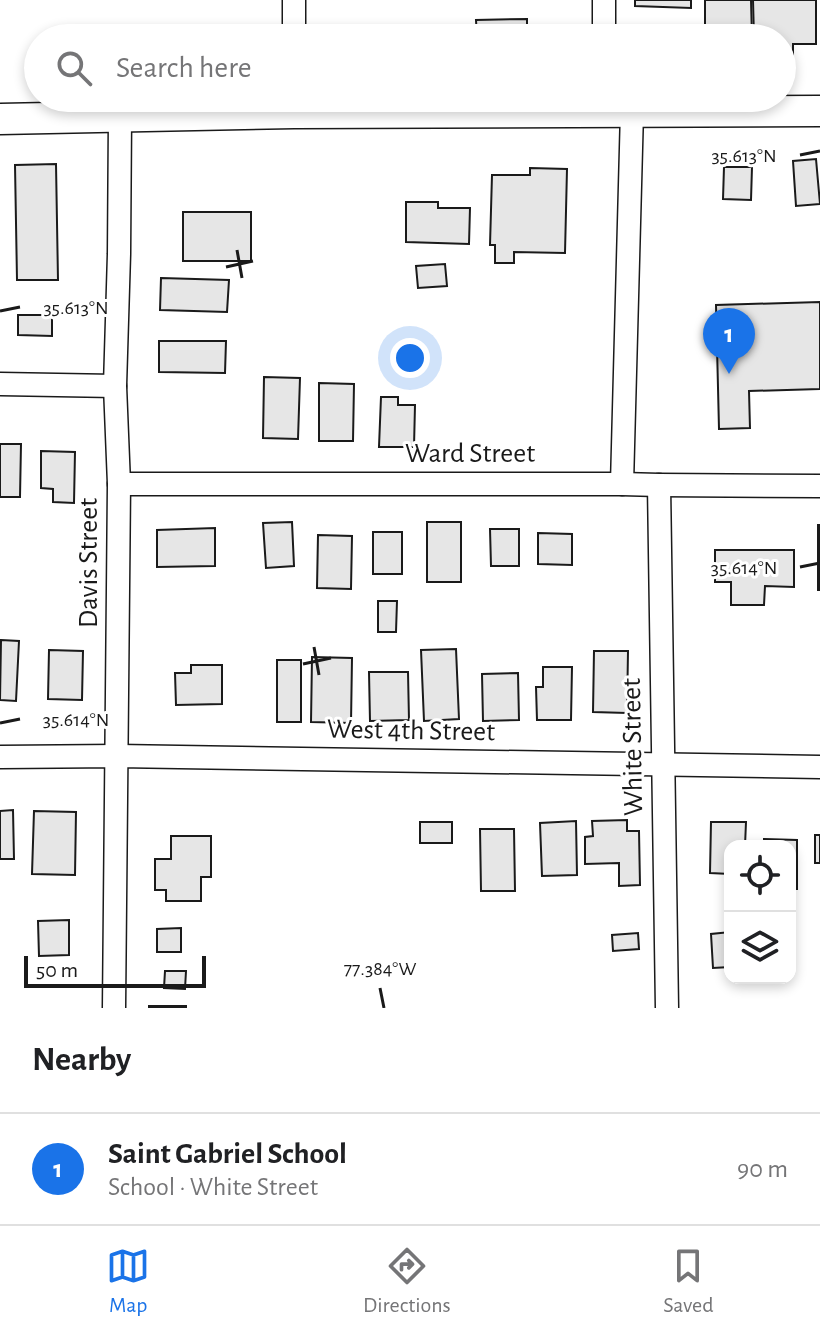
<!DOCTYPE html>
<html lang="en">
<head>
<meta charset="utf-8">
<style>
  :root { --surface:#fff; --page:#f2f2f2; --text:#202124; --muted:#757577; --line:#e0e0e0; --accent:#1a73e8 }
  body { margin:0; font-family:"Alegreya Sans",sans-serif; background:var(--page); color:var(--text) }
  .controls { position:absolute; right:24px; bottom:24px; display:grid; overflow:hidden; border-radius:16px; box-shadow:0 4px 12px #0003 }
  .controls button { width:72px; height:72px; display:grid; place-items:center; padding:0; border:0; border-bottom:2px solid var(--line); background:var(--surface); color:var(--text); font:40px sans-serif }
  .scale { position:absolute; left:24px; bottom:20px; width:182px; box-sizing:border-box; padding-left:8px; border:4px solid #1a1a1a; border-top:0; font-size:22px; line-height:28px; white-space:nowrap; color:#1a1a1a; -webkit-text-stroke:6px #fff; paint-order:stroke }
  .you { position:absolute; left:410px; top:358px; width:28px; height:28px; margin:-20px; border:6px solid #fff; border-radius:50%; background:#1a73e8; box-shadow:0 0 0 12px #1a73e833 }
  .badge { display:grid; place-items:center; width:52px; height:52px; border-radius:50%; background:var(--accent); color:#fff; font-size:26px; font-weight:700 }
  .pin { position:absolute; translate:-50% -66px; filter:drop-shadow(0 2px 4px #0008) }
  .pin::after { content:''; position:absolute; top:42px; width:28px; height:24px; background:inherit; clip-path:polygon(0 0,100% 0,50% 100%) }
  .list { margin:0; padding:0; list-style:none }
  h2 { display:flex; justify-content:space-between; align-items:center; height:104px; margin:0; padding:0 32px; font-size:34px }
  h2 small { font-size:26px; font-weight:400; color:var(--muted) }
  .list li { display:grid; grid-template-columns:52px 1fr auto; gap:24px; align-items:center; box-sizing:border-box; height:112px; padding:0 32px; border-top:2px solid var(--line) }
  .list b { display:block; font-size:30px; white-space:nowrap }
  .list p { margin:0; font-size:26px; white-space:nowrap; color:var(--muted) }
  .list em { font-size:26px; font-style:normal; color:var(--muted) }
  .icon { flex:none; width:44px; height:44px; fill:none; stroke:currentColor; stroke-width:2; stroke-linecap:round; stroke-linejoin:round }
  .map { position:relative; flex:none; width:820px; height:1008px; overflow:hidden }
  .search { position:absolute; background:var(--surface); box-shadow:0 4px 12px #0003; left:24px; right:24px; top:24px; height:88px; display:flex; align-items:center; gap:20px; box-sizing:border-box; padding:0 28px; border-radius:44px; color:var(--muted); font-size:30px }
  .sheet { height:216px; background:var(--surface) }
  nav { display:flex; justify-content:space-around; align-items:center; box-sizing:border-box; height:112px; border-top:2px solid var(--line); background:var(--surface); font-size:22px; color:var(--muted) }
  nav a { display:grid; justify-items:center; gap:4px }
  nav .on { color:var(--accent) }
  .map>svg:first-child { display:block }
</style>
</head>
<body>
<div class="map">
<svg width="820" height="1008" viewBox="0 0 820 1008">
  <rect width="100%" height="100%" fill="#fff"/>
  <g fill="#e6e6e6" stroke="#1a1a1a" stroke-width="2">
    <path d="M635 0H691V8L635 6Z"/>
    <path d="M705 0H751L752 38H705Z"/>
    <path d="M753 0H816V44H793V59H782V38H754Z"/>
    <path d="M527 19V38H477L476 20Z"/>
    <rect x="229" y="25" width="39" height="13"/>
    <path d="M640 33 698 34V38H640Z"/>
    <path d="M816 159 820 204 796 206 793 161Z"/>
    <path d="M56 164 58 280H17L15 165Z"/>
    <path d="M724 167H752L751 200 723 199Z"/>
    <path d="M530 168 567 169 565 253 514 252V263H495V245H490L492 175H530Z"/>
    <path d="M406 202H438V208H470L469 244 406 242Z"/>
    <rect x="183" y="212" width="68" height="49"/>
    <path d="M445 264 447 286 418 288 416 266Z"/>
    <path d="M161 278 229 280 227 312 160 310Z"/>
    <path d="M820 302V389L749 391 750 428 719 429 716 305Z"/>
    <path d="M18 315H52V336L18 335Z"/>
    <path d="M159 341H226L225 373 159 372Z"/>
    <path d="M264 377 300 378 298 439 263 438Z"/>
    <path d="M319 383 354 384 353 441H319Z"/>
    <path d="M381 397H398V405H415L414 447H379Z"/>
    <path d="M0 444H21L20 497H0Z"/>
    <path d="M41 451 75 452 74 503 53 502V489L41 488Z"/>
    <path d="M292 522 294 566 266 568 263 523Z"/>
    <rect x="427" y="522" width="34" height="60"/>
    <rect x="818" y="525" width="2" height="65"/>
    <path d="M215 528V566L157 567V530Z"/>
    <path d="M490 529H519V566H491Z"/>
    <rect x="373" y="532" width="29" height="42"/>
    <path d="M538 533 572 534V565L538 564Z"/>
    <path d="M318 535 352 536 351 589 317 588Z"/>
    <path d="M715 550H794V587L765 586 764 605H731V582H715Z"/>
    <path d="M378 601H397L396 632H378Z"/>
    <path d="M1 640 19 641 16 701 0 700Z"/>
    <path d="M456 649 459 719 424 721 421 650Z"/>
    <path d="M49 650 83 651 82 700 48 699Z"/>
    <path d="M594 651H628L627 713 593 712Z"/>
    <path d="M312 657 352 658 351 723 311 722Z"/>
    <rect x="277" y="660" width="24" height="62"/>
    <path d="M191 665H222V704L176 705 175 673H191Z"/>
    <path d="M543 667H572L571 720H537L536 687H543Z"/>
    <path d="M369 672H408L409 720 370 721Z"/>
    <path d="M518 673 519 720 483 721 482 674Z"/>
    <path d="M13 810 14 859H0V811Z"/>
    <path d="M34 811 76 812 75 875 32 874Z"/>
    <path d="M627 820V831H639L640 885 619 886V863L585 864V837L593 836 592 821Z"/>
    <path d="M576 821 577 875 542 876 540 823Z"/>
    <rect x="420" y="822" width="32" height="21"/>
    <path d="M711 822H746L745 846H730V874L710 873Z"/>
    <path d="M480 829H514L515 891H481Z"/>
    <rect x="815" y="835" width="5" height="28"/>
    <path d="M171 836H211V877H201V901H166V890H155V859H171Z"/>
    <path d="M764 839 797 840V889H790V846H764Z"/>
    <path d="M69 920V955L39 956 38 921Z"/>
    <path d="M181 928V952H157V929Z"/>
    <path d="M730 932V967L713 968 711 934Z"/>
    <path d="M638 933 639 949 613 951 612 935Z"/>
    <path d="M165 971H186L185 989 164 988Z"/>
    <rect x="149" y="1006" width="37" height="2"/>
  </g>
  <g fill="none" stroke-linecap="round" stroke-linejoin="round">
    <defs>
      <g id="minor">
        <path d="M294 38V0"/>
        <path d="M604 38V0"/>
        <path d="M0 384 115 386"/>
        <path d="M119 484H622L659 485 820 486"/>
        <path d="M622 484 632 111"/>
        <path d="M659 485 667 1008"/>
        <path d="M0 757 118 756 820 767"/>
        <path d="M114 1008 119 484 115 386 119 254 120 117"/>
      </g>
      <path id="secondary" d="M0 119 294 113 820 111"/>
    </defs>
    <use href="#minor" stroke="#1a1a1a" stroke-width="25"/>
    <use href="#secondary" stroke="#1a1a1a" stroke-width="33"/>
    <use href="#minor" stroke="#fff" stroke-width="22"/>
    <use href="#secondary" stroke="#fff" stroke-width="30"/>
  </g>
  <path fill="none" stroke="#1a1a1a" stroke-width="3" d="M800 155 820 151M237 250 242 278M226 267 253 261M0 311 20 307M800 567 820 563M314 647 319 675M303 664 331 658M0 723 20 719M380 988 384 1008"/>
  <g text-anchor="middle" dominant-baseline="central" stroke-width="6" stroke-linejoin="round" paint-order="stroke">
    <g font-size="28" fill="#1a1a1a" stroke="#fff">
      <text x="470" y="454">Ward Street</text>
      <text transform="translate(89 563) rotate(-90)">Davis Street</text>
      <text transform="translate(411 731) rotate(1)">West 4th Street</text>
      <text transform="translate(633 747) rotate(-91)">White Street</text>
    </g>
  </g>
  <g font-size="20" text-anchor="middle" fill="#1a1a1a" stroke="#fff" stroke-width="6" stroke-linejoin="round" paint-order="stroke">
    <text x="744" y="162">35.613°N</text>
    <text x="76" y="314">35.613°N</text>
    <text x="744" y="574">35.614°N</text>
    <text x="76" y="726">35.614°N</text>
    <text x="380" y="975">77.384°W</text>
  </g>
</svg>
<div class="controls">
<button><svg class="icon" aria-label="locate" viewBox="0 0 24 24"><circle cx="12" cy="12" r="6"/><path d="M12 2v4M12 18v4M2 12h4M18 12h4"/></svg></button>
<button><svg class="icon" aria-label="layers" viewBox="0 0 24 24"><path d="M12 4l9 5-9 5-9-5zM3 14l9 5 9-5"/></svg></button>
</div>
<div class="scale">50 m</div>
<div class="you"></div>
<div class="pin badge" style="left:729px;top:374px">1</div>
<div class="search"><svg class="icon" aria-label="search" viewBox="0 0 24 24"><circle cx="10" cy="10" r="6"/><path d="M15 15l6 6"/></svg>Search here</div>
</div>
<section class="sheet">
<h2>Nearby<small></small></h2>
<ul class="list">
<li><span class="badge">1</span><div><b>Saint Gabriel School</b><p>School · White Street</p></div><em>90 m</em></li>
</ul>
</section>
<nav>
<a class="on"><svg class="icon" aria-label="map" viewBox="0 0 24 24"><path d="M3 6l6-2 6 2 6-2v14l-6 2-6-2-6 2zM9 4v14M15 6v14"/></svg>Map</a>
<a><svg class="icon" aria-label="directions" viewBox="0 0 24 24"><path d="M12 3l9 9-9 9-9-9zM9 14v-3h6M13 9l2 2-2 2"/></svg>Directions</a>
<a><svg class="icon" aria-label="saved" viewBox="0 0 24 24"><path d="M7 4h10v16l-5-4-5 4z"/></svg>Saved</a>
</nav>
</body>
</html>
